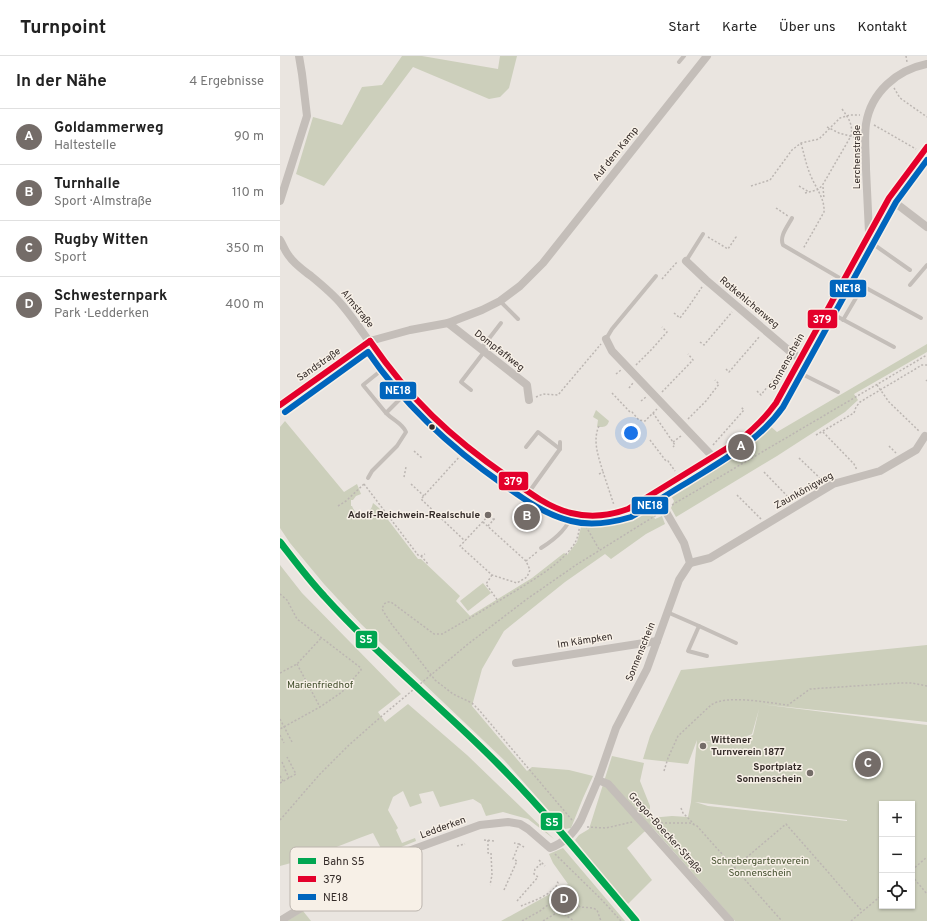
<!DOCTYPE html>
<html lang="de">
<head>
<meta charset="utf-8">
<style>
  :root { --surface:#fff; --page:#f6f6f6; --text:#222; --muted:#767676; --line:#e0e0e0; --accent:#746c68 }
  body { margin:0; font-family:Overpass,sans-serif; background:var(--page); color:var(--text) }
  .controls { position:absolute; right:12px; bottom:12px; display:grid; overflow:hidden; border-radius:0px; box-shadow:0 1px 3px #0004 }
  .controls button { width:36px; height:36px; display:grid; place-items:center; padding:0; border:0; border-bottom:1px solid var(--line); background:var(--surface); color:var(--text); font:20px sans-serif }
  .you { position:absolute; left:351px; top:377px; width:14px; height:14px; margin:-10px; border:3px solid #fff; border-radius:50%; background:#1a73e8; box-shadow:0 0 0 6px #1a73e833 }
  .badge { display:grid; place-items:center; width:26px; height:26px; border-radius:50%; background:var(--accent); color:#fff; font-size:13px; font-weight:700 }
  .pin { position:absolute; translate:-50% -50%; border:2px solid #fff; box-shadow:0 1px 4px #0006 }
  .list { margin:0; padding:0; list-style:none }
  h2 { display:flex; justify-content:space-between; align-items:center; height:52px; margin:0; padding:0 16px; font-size:17px }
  h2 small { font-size:13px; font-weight:400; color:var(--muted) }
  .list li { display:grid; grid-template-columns:26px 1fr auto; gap:12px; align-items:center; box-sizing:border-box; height:56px; padding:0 16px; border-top:1px solid var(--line) }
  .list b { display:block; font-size:15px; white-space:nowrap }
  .list p { margin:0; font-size:13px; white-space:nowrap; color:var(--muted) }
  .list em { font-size:13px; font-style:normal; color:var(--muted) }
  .icon { flex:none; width:22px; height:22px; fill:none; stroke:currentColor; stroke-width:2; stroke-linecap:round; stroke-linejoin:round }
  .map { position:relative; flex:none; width:647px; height:865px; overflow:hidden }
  header { display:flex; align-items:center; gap:24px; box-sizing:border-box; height:56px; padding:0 20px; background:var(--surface); border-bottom:1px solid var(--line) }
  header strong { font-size:19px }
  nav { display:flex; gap:22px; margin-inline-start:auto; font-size:14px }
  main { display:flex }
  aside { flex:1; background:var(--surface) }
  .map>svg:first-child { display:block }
</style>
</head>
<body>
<header>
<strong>Turnpoint</strong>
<nav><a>Start</a><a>Karte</a><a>Über uns</a><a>Kontakt</a></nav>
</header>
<main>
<aside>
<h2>In der Nähe<small>4 Ergebnisse</small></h2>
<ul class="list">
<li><span class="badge">A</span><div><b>Goldammerweg</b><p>Haltestelle</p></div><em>90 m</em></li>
<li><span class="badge">B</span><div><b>Turnhalle</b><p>Sport · Almstraße</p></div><em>110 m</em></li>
<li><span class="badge">C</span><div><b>Rugby Witten</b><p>Sport</p></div><em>350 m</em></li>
<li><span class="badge">D</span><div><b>Schwesternpark</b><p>Park · Ledderken</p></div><em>400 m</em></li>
</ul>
</aside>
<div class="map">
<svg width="647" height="865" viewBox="0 0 647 865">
  <rect width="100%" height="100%" fill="#eae5e0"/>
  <g fill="#cccfbb" fill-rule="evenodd">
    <path d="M122 0H142L218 13 220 0H237L229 32 220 41 209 43 133 11 44 130 16 118 33 61 62 69 82 31 102 29Z"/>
    <path d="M647 288V296L574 338 578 344 565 356 497 400 396 461 391 452 394 445 390 438 394 434 468 387 489 369 497 376Z"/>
    <path d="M316 354 329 365C327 372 323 371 317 371L318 364 313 361Z"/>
    <path d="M5 365 64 436 77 428 81 438 76 440 73 444H71V450H72C77 463 90 461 93 447L99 452 138 503H141L180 540 176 545 190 560 252 522 284 497 287 499 297 486 301 471 306 467 334 465 368 451 373 455 372 456 375 463 382 460 385 468 366 478 331 503 325 498 285 526 224 575 202 613 192 650 247 715 252 711 289 714 313 720 303 742 291 772 285 773 224 704 81 568 44 528 10 487 0 472V371Z"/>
    <path d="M0 509 22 537 121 638 98 656 105 666 128 648 187 699 274 783 248 763 223 756 206 760 201 748 193 743 160 751 153 735 139 738 142 747 130 751 123 735 113 741 108 754 118 772 116 774 122 787 135 782 136 785 104 798 93 777C62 788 32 802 0 810Z"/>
    <path d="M203 527 211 537 188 555 180 545Z"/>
    <path d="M647 589V666L480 648 647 669V865H455L372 771 364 776 347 792 372 824 346 850 295 784 299 779 309 773 332 700 364 707 360 725 370 750V762L392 760 408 761 411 746 417 684 448 689 473 679 479 653 472 678 448 688 417 684 408 708 363 703 370 680 401 614ZM415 746 567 764V765L428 750ZM602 748H632V850H602Z"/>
    <path d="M283 792 345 865H221L288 828 273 807 269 798Z"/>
    <path d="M23 855 31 865H7Z"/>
  </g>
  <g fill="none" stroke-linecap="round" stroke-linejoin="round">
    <g stroke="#bcb6b2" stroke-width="1.5" stroke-dasharray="2 2" stroke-linecap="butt">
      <path d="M626 0 627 6"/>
      <path d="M614 32 620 42 647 61"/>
      <path d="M594 69 636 93"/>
      <path d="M547 71 559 77 577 82"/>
      <path d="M521 87C524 98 526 108 530 118 535 131 545 142 544 156L523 193"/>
      <path d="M471 130 490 124 512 94 521 87 539 83 560 62 570 59H580"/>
      <path d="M519 130 529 136"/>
      <path d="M543 131 544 143"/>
      <path d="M525 137 537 134 542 130 571 80C573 68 569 63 562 53"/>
      <path d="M496 152 508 160"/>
      <path d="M428 181 448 193 456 181 455 180"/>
      <path d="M382 223 398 205"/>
      <path d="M394 257 400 262 409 250 422 231"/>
      <path d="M420 286 424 289 452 256"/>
      <path d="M356 309 372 293 387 276 382 271"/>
      <path d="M446 313 449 316 480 280"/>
      <path d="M336 318 341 314"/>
      <path d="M646 324 647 325"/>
      <path d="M597 329 609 346 639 375"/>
      <path d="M349 332 353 327"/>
      <path d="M477 335 481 339 508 304"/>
      <path d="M382 336 413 304 408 298"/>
      <path d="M332 337 350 356H352L359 364 365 365 377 353"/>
      <path d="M256 341 263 338 278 339 321 288"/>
      <path d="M361 345 366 341"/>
      <path d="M373 357 395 389 393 391"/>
      <path d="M408 363 426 345 439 328 435 324"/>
      <path d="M319 370C312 385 319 402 323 416"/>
      <path d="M543 376 574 408 577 414"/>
      <path d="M536 379 574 357 576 351 580 346 642 309H647"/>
      <path d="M370 384 386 405H388L395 415"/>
      <path d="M393 386 401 380"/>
      <path d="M433 389 464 354 461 351"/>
      <path d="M609 390 616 397"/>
      <path d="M134 395 142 402"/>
      <path d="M181 399 141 443 185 485"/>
      <path d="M519 402 543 425"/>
      <path d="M484 416 512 445"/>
      <path d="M319 418 323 416 334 449"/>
      <path d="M124 421 126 411"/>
      <path d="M84 428 138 499 141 500 145 498"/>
      <path d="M131 428 144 440"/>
      <path d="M457 439 481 463"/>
      <path d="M392 449 647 299"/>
      <path d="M58 450 66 445 84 428"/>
      <path d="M214 464 209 459 180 490 212 519 237 527 247 521 250 514 246 505 257 496"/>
      <path d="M203 466 246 505"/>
      <path d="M304 467 319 493"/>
      <path d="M208 470 216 461"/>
      <path d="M141 500 148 508"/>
      <path d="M212 519 206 528 218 545"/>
      <path d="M0 538 7 544 17 563 81 612V614L62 636 40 651 0 673"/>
      <path d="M17 608 40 651"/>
      <path d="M0 617 17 608 42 581"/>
      <path d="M0 663 12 686"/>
      <path d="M0 679 4 687"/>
      <path d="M2 706 9 722"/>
      <path d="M384 715 388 702 398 680 431 649C447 638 488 647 508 649L530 633 620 627H632L647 630"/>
      <path d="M0 720 3 725"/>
      <path d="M0 727 16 718 7 701"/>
      <path d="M401 752 403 757 414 768"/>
      <path d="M0 764 40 718 69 689 103 659 188 588 247 543 296 509 378 458"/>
      <path d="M292 764 199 654 192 647 173 638 155 624 110 566 102 553 104 548 107 546H111L154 578H162C187 564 212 549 237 534 256 522 279 509 293 490 298 483 299 475 300 467"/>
      <path d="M373 767H410L417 770 502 865"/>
      <path d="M307 771 326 772 352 766"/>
      <path d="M204 784 215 785"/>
      <path d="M208 784V797H211L212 819 210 829"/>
      <path d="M239 788 244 791"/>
      <path d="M177 790 185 788"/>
      <path d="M275 798 322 844 341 865"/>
      <path d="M259 804 265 810"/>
      <path d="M454 812 506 768 582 855"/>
      <path d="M632 814 647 801"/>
      <path d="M632 820 647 838"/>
      <path d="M224 834 237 805 233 803 239 788 234 787"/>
      <path d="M237 845 258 821 254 818 255 813 262 807"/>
      <path d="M241 850C253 845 272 839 278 827L277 825"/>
      <path d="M281 856 294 865"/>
      <path d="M242 865 260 855 277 842 286 839 294 845 300 851 313 852 317 854 321 865"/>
      <path d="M263 865 278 856 300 851"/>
      <path d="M571 865 602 839"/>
    </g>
    <g stroke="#c4beb9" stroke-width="4">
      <path d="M399 6 404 0"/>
      <path d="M512 162C508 170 499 180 503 189L563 224"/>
      <path d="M586 183 630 214"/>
      <path d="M406 205 423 178"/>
      <path d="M566 221 641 262"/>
      <path d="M630 229 647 209"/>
      <path d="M220 245 238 263"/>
      <path d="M547 255 614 291"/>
      <path d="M563 264 583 230"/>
      <path d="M326 283 332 273 376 220"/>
      <path d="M201 293 221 267"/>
      <path d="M103 313 83 329 106 357"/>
      <path d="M514 314 558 336"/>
      <path d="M191 334 181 326 204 296"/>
      <path d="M246 391 258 376 280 393"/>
      <path d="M88 422 92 415 117 390 126 376C122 367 114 365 106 357L127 336"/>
      <path d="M249 436 280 393V386"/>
      <path d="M261 492C274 484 288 472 292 458"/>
      <path d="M387 556 419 570 408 595 427 600"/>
      <path d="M419 570 456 587"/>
      <path d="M88 812C94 821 104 846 116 844"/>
      <path d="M61 828 72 848"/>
    </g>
    <g stroke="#c4beb9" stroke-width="8">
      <path d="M609 142 647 171"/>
      <path d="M0 145 27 60 22 18 19 0"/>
      <path d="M589 177C588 156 587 135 586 113 586 98 584 83 586 68 591 36 617 14 647 8"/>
      <path d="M0 184C3 189 5 195 9 200 14 208 23 214 31 220 42 229 53 238 62 249 83 274 99 302 119 327 152 368 193 399 236 427 250 437 264 448 280 454 303 462 326 461 348 453L457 386 481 367 496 347 609 142 647 91"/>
      <path d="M406 205 426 224 513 298 520 302"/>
      <path d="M168 267 247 329 249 344"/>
      <path d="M326 283 332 295 433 401"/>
      <path d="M0 349 90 285 130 274 168 267 202 254 220 245 240 230 263 207 427 0"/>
      <path d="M410 507 430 502 553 428 600 415 636 394 645 380"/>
      <path d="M236 607 377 585"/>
      <path d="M318 724 328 728 450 865"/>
      <path d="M0 865 86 812 123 797 200 769 228 766 240 768 248 773 270 792C284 787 294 777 301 764L318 724 336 672 367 613 399 524 410 507 404 487 375 437"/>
    </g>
    <defs>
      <g id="bus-1">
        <path d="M90 285C130 343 170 381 228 421 247 435 267 451 291 457 311 462 329 460 348 453L457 386C472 375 485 362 496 347L609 142 647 91"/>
        <path d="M0 349 90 285"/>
      </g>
      <path id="bus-2" d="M5 356 88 296C125 350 171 392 224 429 245 444 266 459 291 465 311 470 331 467 351 461 370 450 389 437 408 426 443 404 479 385 503 351L616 146 647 104"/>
    </defs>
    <use href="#bus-1" stroke="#f7f0e7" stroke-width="9"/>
    <use href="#bus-2" stroke="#f7f0e7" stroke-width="9"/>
    <use href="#bus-1" stroke="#e4002b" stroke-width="6"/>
    <use href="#bus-2" stroke="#0065bd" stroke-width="6"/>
    <defs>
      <path id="rail-1" d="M0 486C14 504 28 523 44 540 98 600 162 651 218 708 267 757 311 812 356 865"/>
    </defs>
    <use href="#rail-1" stroke="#f7f0e7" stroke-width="10"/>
    <use href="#rail-1" stroke="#00a651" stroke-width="7"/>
  </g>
  <circle fill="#342b28" stroke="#f7f0e7" stroke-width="1.5" cx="152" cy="371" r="3.5"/>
  <g fill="#746c68" stroke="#f7f0e7" stroke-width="1.5">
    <circle cx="208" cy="459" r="4"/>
    <circle cx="423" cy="690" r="4"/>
    <circle cx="530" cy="717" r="4"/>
  </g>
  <g text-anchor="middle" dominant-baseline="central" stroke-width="3" stroke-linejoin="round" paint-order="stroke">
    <g font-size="10" fill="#342b28" stroke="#f7f0e7">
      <text transform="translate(336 98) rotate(-51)">Auf dem Kamp</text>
      <text transform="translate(577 101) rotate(-90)">Lerchenstraße</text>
      <text transform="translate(469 247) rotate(40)">Rotkehlchenweg</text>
      <text transform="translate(77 253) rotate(51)">Almstraße</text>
      <text transform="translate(219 295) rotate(38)">Dompfaffweg</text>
      <text transform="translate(507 306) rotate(-61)">Sonnenschein</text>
      <text transform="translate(39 309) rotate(-35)">Sandstraße</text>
      <text transform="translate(524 435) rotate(-29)">Zaunkönigweg</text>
      <text transform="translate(305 585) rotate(-9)">Im Kämpken</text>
      <text transform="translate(361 596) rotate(-68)">Sonnenschein</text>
      <text transform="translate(163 772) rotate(-20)">Ledderken</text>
      <text transform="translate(385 777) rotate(48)">Gregor-Boecker-Straße</text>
    </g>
    <g font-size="10" font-weight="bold" fill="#342b28" stroke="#f7f0e7" text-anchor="end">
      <text x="200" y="459">Adolf-Reichwein-Realschule</text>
      <text x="431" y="684" text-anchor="start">Wittener<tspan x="431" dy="12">Turnverein 1877</tspan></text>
      <text x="522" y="711">Sportplatz<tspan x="522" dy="12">Sonnenschein</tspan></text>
    </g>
    <g font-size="10" fill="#44502e" stroke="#f7f0e7">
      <text x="40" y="629">Marienfriedhof</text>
      <text x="480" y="805">Schrebergartenverein<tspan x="480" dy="12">Sonnenschein</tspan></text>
    </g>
  </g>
  <rect x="10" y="791" width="132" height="64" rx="6" fill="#f7f0e7" stroke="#bcb5ae" stroke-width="1"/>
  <rect x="18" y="802" width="18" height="6" fill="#00a651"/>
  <rect x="18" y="820" width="18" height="6" fill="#e4002b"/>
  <rect x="18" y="838" width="18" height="6" fill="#0065bd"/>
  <g font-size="11" fill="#342b28">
    <text x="43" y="809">Bahn S5</text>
    <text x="43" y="827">379</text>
    <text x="43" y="845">NE18</text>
  </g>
  <g stroke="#f7f0e7" stroke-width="1.5">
    <rect x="549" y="223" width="38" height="19" rx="4" fill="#0065bd"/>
    <rect x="527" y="253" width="31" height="20" rx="4" fill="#e4002b"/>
    <rect x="99" y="325" width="38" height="19" rx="4" fill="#0065bd"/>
    <rect x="218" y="415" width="31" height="20" rx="4" fill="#e4002b"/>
    <rect x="351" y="440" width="38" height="19" rx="4" fill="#0065bd"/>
    <rect x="75" y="574" width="23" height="19" rx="4" fill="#00a651"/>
    <rect x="260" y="756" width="23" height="19" rx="4" fill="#00a651"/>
  </g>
  <g font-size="11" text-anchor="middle" font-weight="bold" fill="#fff">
    <text x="568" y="236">NE18</text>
    <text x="542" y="267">379</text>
    <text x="118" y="338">NE18</text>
    <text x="233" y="429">379</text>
    <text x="370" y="453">NE18</text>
    <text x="86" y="587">S5</text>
    <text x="272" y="770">S5</text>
  </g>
</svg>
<div class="controls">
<button>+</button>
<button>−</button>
<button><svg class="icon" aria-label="locate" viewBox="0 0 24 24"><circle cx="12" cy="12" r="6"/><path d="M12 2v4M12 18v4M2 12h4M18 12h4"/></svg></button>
</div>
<div class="you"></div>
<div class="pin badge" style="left:461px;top:391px">A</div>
<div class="pin badge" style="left:247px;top:461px">B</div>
<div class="pin badge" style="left:588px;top:708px">C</div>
<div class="pin badge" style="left:284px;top:844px">D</div>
</div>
</main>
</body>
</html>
